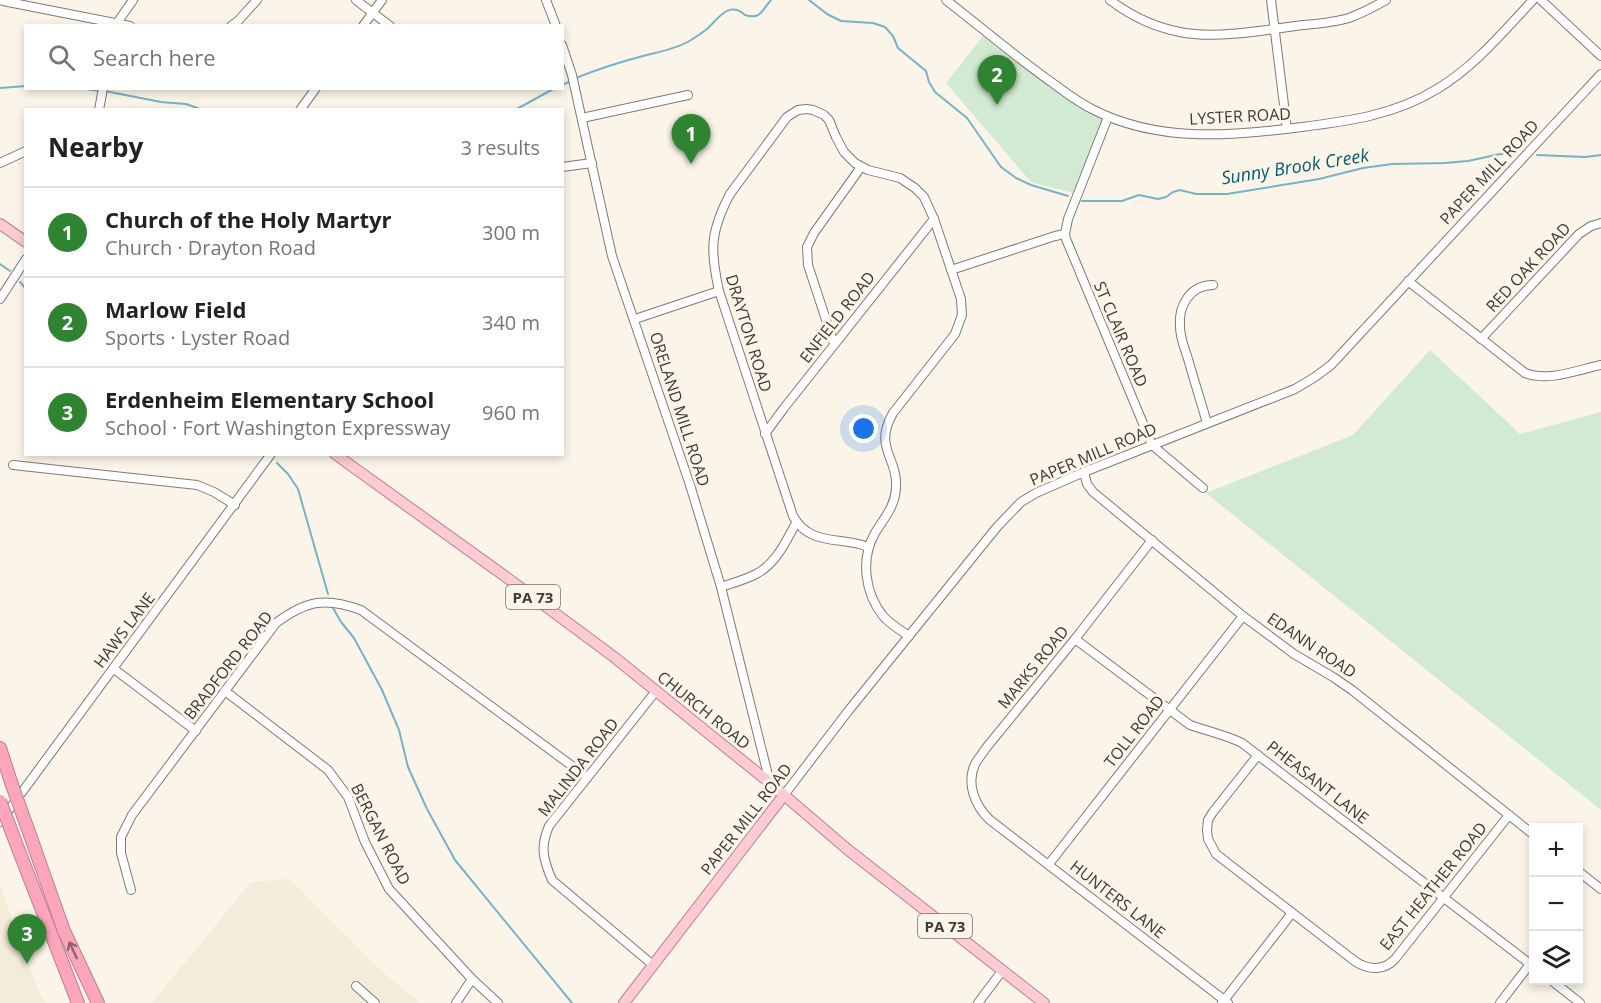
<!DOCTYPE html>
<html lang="en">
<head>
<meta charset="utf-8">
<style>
  :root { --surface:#fff; --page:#f6f6f6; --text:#222; --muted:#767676; --line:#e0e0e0; --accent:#2f8432 }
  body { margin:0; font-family:"Open Sans",sans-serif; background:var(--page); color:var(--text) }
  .controls { position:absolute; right:18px; bottom:18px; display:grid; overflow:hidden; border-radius:0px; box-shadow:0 3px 9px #0003 }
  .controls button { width:54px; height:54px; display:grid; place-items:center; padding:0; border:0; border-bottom:2px solid var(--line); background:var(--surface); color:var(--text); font:30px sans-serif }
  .you { position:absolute; left:864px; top:429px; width:21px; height:21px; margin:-15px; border:4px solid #fff; border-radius:50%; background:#1a73e8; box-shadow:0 0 0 9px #1a73e833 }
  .badge { display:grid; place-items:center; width:39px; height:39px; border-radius:50%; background:var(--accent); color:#fff; font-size:20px; font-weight:700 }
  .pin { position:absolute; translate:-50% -50px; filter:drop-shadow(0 2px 3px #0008) }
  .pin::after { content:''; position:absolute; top:32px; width:21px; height:18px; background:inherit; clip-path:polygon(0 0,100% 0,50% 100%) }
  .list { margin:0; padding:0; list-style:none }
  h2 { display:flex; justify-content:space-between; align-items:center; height:78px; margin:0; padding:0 24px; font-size:26px }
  h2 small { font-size:20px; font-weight:400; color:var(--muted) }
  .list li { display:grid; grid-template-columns:39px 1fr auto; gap:18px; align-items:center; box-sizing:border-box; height:90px; padding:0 24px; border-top:2px solid var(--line) }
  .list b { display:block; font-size:22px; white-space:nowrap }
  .list p { margin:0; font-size:20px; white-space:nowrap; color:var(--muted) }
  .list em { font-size:20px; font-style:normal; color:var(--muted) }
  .icon { flex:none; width:33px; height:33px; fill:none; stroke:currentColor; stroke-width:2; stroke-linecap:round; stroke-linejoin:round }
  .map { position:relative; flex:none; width:1601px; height:1003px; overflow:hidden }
  .search { position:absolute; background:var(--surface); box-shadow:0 3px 9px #0003; left:24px; top:24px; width:540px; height:66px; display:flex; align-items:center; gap:15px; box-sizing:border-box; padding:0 21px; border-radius:0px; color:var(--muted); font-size:22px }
  .panel { position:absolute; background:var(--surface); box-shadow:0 3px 9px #0003; left:24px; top:108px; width:540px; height:348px; border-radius:0px }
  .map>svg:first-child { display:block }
</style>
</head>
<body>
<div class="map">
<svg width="1601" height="1003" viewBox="0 0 1601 1003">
  <rect width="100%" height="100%" fill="#fbf5e9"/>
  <g fill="#f4ebd8">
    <path d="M289 879 388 977 421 1003H152L251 882Z"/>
    <path d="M0 887 37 987 45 1003H0Z"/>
  </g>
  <g fill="#d1ead1">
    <path d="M983 36 1040 81 1104 119 1073 193 1031 182 946 83Z"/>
    <path d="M1430 350 1520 434 1601 412V810L1206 493 1353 435Z"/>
  </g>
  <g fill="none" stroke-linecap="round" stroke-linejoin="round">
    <g stroke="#78b2c6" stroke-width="2">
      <path d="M809 0 827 14 841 21 873 23 885 27 893 36 898 48 926 71 929 82 935 92 967 118 1001 167 1016 178 1031 185 1068 196"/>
      <path d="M576 78C598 69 620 62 643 56 658 52 677 49 691 40 696 37 702 33 707 29 718 19 729 0 745 15 761 20 762 10 771 0"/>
      <path d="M562 85 571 81"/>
      <path d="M0 88 26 86"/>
      <path d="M79 88 100 91"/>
      <path d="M105 91 161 102 186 104 203 110"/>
      <path d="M515 110 555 88"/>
      <path d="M1537 155 1585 157 1601 155"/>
      <path d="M1082 201H1122L1139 195 1158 199 1166 197 1173 192 1180 190 1196 194H1227L1319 179 1363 168 1392 164 1445 163 1468 161 1500 154H1516"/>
      <path d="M0 264 10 271"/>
      <path d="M20 282 26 289"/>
      <path d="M277 463 288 474 298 489 328 594"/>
      <path d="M333 608 341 622 354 638 382 690 399 730 408 767 427 809 455 860 572 1003"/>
    </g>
    <defs>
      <g id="minor">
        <path d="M356 0 390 26"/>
        <path d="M546 0 556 26"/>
        <path d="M946 0C982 28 1017 58 1054 84 1066 93 1078 102 1092 109 1157 143 1231 136 1302 127 1349 121 1395 115 1437 89 1474 67 1503 32 1533 0"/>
        <path d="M1110 0C1131 16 1154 27 1180 32 1213 39 1261 31 1295 26 1313 24 1332 23 1349 18 1362 13 1374 7 1386 0"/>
        <path d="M1271 0 1287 129"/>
        <path d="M1541 0 1601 56"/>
        <path d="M3 1 130 26"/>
        <path d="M115 26 133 0"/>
        <path d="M231 26 238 21 257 0"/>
        <path d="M363 26 382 0"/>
        <path d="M562 45 572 75 612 256 690 485 721 587 770 783"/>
        <path d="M99 110 103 88"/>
        <path d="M300 110 316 88"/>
        <path d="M1108 117 1068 219 1065 234 1066 239 1152 445 1203 488"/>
        <path d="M582 118 688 95"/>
        <path d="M0 163 26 151"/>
        <path d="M562 167 592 163"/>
        <path d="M951 270 1055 236 1065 234"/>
        <path d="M1408 281 1525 373C1549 382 1577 370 1601 365"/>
        <path d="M0 299 26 259"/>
        <path d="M635 319 719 291"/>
        <path d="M1481 339 1579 234 1591 226 1601 223"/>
        <path d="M834 344 808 265 807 247 814 233 861 167"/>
        <path d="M1207 423C1201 402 1194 380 1188 359 1185 349 1180 338 1180 327 1178 306 1190 285 1213 285"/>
        <path d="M765 434 784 408 934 219"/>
        <path d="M13 465 197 485 214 492 235 505"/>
        <path d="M1084 472 1087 484 1093 492 1243 616 1294 654 1333 677 1352 690 1534 835"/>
        <path d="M1152 540 1075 639 986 748C982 754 978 759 975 764 966 784 975 806 990 820L1228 1003"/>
        <path d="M868 547C842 536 810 547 793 516L719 291C710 250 710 232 730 194L787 117 798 110 806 109 813 110 824 115 829 120 836 137 844 152 855 163 868 170 900 178 915 188 924 197 934 219 961 299 962 315 955 334 893 413C873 448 898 457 896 488 895 507 884 518 875 533 860 560 865 593 883 616 890 624 900 630 909 636"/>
        <path d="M721 587C732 583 745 580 756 574 776 564 786 541 796 523"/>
        <path d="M1075 639 1190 725C1207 731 1226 735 1242 743L1534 967"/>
        <path d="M114 669 196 731"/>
        <path d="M225 691 328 770 348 797 365 842 389 889 472 979 498 1003"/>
        <path d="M1258 755 1213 812 1208 820 1207 830 1208 839 1216 854 1356 962C1369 970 1384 971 1395 959L1509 815"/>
        <path d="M784 795 849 710 997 527 1021 502 1036 493 1084 472 1295 389 1315 377 1331 365 1601 74"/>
        <path d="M0 822 271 454"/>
        <path d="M1049 864 1243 616"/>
        <path d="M1578 871 1601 889"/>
        <path d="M131 890 121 853V837L132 815 276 623C307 600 326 597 361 610L587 777"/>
        <path d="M653 965 552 880C543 859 540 847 549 826L656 691"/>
        <path d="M1551 980 1580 1003"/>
        <path d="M356 986 375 1003"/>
        <path d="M456 1003 472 979"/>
        <path d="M978 1003 1002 971"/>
        <path d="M1222 1003 1292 913"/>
        <path d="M1500 1003 1530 964"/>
      </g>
      <g id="major">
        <path d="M0 224 26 242"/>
        <path d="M335 454 517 585 614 657 770 783 847 849 1044 1003"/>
        <path d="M624 1003 784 795"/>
      </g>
      <g id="highway">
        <path d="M0 748 12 785"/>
        <path d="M30 835 64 931 98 1003"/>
        <path d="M19 851 78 1003"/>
      </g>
    </defs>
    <use href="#minor" stroke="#7f7a70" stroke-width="10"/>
    <use href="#major" stroke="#b9808c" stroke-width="12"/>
    <use href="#highway" stroke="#b9808c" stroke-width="14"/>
    <use href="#minor" stroke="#fff" stroke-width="8"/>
    <use href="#major" stroke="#fecad6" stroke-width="10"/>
    <use href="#highway" stroke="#fda6bb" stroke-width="12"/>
    <defs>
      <g id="highway-bridge">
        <path d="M12 785 30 835"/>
        <path d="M0 801 19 851"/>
      </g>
    </defs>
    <use href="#highway-bridge" stroke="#b9808c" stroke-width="14" stroke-linecap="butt"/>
    <use href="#highway-bridge" stroke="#fda6bb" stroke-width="12"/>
  </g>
  <defs><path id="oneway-shaft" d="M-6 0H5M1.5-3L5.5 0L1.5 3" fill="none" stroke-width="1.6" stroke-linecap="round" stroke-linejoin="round" transform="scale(1.5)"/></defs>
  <use stroke="#89656b" href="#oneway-shaft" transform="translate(73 950) rotate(-115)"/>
  <g text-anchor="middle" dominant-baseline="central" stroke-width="6" stroke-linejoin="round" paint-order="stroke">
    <g fill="#fbf5e9" stroke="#75726b" stroke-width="1.5">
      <rect x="506" y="585" width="54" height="24" rx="4.5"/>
      <rect x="918" y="914" width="54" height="24" rx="4.5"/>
    </g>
    <g font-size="15" font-weight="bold" fill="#3c3a35">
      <text x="533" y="597">PA 73</text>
      <text x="945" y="926">PA 73</text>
    </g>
    <g font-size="16" fill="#3c3a35" stroke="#fbf5e9">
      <text transform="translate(1240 116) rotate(-3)">LYSTER ROAD</text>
      <text transform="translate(1489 172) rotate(-47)">PAPER MILL ROAD</text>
      <text transform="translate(1528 267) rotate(-47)">RED OAK ROAD</text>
      <text transform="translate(837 317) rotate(-52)">ENFIELD ROAD</text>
      <text transform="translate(749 333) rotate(73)">DRAYTON ROAD</text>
      <text transform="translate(1121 334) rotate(67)">ST CLAIR ROAD</text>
      <text transform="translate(680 409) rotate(72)">ORELAND MILL ROAD</text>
      <text transform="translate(1093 454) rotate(-23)">PAPER MILL ROAD</text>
      <text transform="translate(124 630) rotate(-53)">HAWS LANE</text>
      <text transform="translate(1312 645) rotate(34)">EDANN ROAD</text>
      <text transform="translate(228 665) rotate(-52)">BRADFORD ROAD</text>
      <text transform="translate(1033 667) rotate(-51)">MARKS ROAD</text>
      <text transform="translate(704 710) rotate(39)">CHURCH ROAD</text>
      <text transform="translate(1134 731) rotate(-52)">TOLL ROAD</text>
      <text transform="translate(578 767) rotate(-52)">MALINDA ROAD</text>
      <text transform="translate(1318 782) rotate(38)">PHEASANT LANE</text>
      <text transform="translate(746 819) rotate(-52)">PAPER MILL ROAD</text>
      <text transform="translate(381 834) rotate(63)">BERGAN ROAD</text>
      <text transform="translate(1433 886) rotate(-51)">EAST HEATHER ROAD</text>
      <text transform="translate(1118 899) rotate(38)">HUNTERS LANE</text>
    </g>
    <g font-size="18" font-style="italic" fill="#0b5a6f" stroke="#fbf5e9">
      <text transform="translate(1295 166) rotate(-9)">Sunny Brook Creek</text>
    </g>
  </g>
</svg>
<div class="controls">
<button>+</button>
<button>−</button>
<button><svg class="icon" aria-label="layers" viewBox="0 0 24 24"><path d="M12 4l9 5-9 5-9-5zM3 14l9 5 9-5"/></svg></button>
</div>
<div class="you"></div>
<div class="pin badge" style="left:691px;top:164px">1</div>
<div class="pin badge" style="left:997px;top:105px">2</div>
<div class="pin badge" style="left:27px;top:964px">3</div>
<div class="search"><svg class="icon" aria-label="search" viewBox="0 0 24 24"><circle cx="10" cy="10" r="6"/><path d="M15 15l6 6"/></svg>Search here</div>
<section class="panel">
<h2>Nearby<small>3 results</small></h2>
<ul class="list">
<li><span class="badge">1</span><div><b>Church of the Holy Martyr</b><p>Church · Drayton Road</p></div><em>300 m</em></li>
<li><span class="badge">2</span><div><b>Marlow Field</b><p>Sports · Lyster Road</p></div><em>340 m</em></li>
<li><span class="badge">3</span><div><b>Erdenheim Elementary School</b><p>School · Fort Washington Expressway</p></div><em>960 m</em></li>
</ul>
</section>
</div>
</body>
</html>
